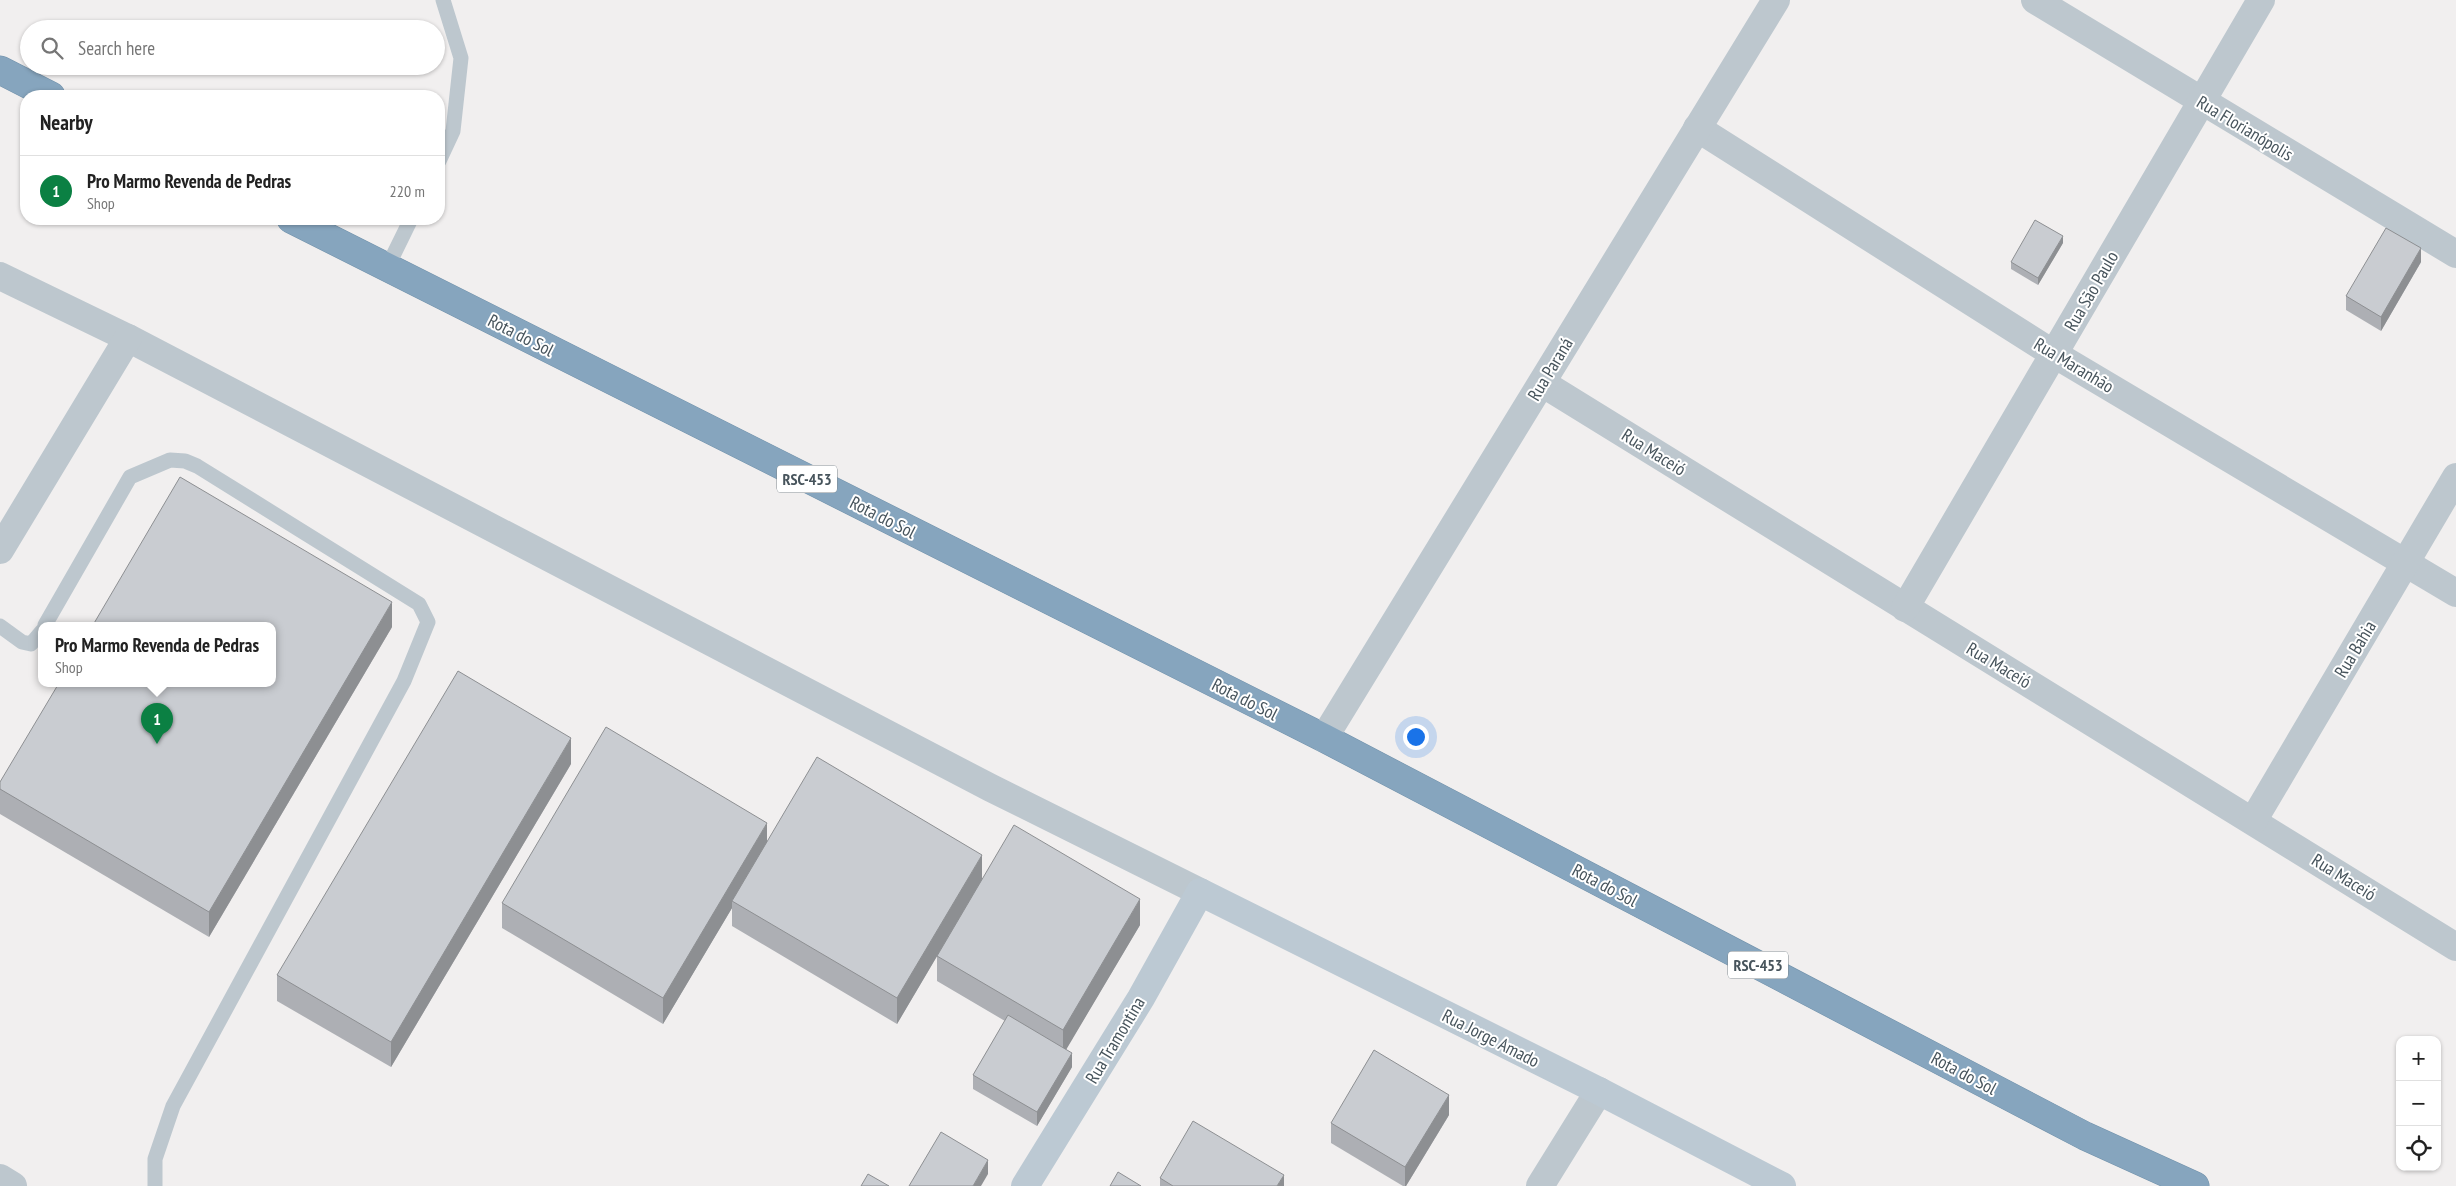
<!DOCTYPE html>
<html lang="en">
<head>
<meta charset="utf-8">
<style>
  :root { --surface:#fff; --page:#f6f6f6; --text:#222; --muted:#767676; --line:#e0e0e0; --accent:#0b8043 }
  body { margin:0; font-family:"PT Sans Narrow",sans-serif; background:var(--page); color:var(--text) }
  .controls { position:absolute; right:15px; bottom:15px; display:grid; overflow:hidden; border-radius:10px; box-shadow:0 1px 4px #0004 }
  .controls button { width:45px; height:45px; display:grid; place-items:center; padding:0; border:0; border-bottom:1px solid var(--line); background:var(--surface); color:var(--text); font:25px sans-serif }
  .you { position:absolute; left:1415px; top:736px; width:18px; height:18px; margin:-12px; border:4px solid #fff; border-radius:50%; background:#1a73e8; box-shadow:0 0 0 8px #1a73e833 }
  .badge { display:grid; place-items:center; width:32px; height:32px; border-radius:50%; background:var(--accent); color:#fff; font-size:16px; font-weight:700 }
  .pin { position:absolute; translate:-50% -41px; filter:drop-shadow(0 1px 2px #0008) }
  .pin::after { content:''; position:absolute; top:26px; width:18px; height:15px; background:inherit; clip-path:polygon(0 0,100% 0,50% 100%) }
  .popup { position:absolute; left:38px; top:622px; width:238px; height:65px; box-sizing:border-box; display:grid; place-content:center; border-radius:10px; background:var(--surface); filter:drop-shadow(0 1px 4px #0005); font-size:16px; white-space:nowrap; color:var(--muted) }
  .popup b { font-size:19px; color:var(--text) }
  .popup::after { content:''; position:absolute; left:50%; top:100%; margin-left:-10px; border:10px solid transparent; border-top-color:var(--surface) }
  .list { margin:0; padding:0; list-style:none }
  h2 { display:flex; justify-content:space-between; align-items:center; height:65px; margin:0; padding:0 20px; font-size:21px }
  h2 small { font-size:16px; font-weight:400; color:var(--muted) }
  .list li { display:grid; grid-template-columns:32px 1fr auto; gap:15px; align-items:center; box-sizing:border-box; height:70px; padding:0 20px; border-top:1px solid var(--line) }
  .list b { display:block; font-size:19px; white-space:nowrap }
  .list p { margin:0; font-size:16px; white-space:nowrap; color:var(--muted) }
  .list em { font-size:16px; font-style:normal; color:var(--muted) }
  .icon { flex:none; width:28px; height:28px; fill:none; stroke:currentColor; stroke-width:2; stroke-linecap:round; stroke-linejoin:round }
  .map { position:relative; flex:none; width:2456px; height:1186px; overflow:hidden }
  .search { position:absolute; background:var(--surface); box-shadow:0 1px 4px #0004; left:20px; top:20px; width:425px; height:55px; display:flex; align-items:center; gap:12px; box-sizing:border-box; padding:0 18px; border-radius:28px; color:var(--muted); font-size:19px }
  .panel { position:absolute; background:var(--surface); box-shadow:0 1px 4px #0004; left:20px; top:90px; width:425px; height:135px; border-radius:20px }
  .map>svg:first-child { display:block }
</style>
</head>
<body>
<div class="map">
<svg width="2456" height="1186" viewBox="0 0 2456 1186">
  <rect width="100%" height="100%" fill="#f1efef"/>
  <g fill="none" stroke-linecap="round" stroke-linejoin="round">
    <defs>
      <g id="highway">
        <path d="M0 70 51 96"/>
        <path d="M291 219 1324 738 2085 1136 2195 1186"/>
      </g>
    </defs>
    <use href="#highway" stroke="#7191aa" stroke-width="29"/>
    <g stroke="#bdc7ce" stroke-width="15">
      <path d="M439 161 453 131 461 58 443 0"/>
      <path d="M387 268 411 219"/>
      <path d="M45 625 130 477 170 460 185 461 197 466 419 604 428 622 404 681 173 1106 155 1159V1186"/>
      <path d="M0 626 22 642 31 644 42 631"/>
    </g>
    <g stroke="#bdc7ce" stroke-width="28">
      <path d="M2035 0 2456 254"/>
      <path d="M1697 128 2054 354 2456 593"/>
      <path d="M0 276 128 338 991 788 1200 892"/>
      <path d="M1542 383 2456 947"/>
      <path d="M0 550 128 338"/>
      <path d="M1905 608 2261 0"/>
      <path d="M1324 738 1776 0"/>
      <path d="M2253 821 2456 477"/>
      <path d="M0 1178 13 1186"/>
      <path d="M1540 1186 1599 1091"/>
    </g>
    <path stroke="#bcc9d3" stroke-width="28" d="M1025 1186 1141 998 1200 892 1599 1091 1782 1186"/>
    <use href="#highway" stroke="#86a5be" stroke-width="28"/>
  </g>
  <g fill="#adafb4">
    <path d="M2063 243 2038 285 2011 269V262Z"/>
    <path d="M2421 262 2381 331 2346 310V296Z"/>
    <path d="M392 627 209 937 0 814V782Z"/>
    <path d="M571 764 391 1067 277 1001V975Z"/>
    <path d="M767 841 982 880 1140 925 1066 1049 1072 1067 1037 1126 973 1089V1075L1005 1021 937 981V956L897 1024 732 926V908L663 1024 502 928V903Z"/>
    <path d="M1449 1115 1406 1186H1403L1331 1143V1123Z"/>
    <path d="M1160 1178 1284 1186H1160Z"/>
  </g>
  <g fill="#8d8f92">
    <path d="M2063 236V243L2038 285V278Z"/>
    <path d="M2421 248V262L2381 331V317Z"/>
    <path d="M392 602V627L209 937V912Z"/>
    <path d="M571 738V764L391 1067V1042Z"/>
    <path d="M767 823V848L732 901V908L663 1024V998Z"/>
    <path d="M982 855V880L897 1024V998Z"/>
    <path d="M1140 899V925L1063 1055V1030Z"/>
    <path d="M1072 1053V1067L1037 1126V1112Z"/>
    <path d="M1449 1095V1115L1406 1186H1405V1167Z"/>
    <path d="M988 1160V1174L981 1186H973Z"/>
    <path d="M1284 1175V1186H1277Z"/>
  </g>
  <g fill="#c9ccd1" stroke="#8d8f92">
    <path d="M2035 220 2063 236 2038 278 2011 262Z"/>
    <path d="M2386 228 2421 248 2381 317 2346 296Z"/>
    <path d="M180 477 392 602 209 912 0 789V782L59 683H272V625H93Z"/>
    <path d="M458 671 571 738 391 1042 277 975Z"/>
    <path d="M606 727 767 823 663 998 502 903Z"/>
    <path d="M817 757 982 855 897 998 732 901Z"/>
    <path d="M1014 825 1140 899 1063 1030 937 956Z"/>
    <path d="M1008 1015 1072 1053 1037 1112 973 1075Z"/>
    <path d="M1374 1050 1449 1095 1405 1167 1331 1123Z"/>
    <path d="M1193 1121 1284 1175 1277 1186H1173L1160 1178Z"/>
    <path d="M941 1132 988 1160 973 1186H909Z"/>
    <path d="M1118 1172 1141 1186H1110Z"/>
    <path d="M868 1174 889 1186H861Z"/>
  </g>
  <g text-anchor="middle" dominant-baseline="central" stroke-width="4" stroke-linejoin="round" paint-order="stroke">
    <g fill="#fff" stroke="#7e878d" stroke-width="1">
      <rect x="777" y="465.5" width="60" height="27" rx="4"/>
      <rect x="1728" y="951.5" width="60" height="27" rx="4"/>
    </g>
    <g font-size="16" font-weight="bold" fill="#47545c">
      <text x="807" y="479">RSC-453</text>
      <text x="1758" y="965">RSC-453</text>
    </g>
    <g font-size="18" fill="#47545c" stroke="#fff">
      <text transform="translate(2245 128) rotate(31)">Rua Florianópolis</text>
      <text transform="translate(2091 291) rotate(-60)">Rua São Paulo</text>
      <text transform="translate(521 335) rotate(27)">Rota do Sol</text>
      <text transform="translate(2074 365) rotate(31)">Rua Maranhão</text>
      <text transform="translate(1550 369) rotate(-59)">Rua Paraná</text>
      <text transform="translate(1654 452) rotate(32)">Rua Maceió</text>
      <text transform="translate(883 517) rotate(27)">Rota do Sol</text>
      <text transform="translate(2355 649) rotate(-59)">Rua Bahia</text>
      <text transform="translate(1999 665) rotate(31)">Rua Maceió</text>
      <text transform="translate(1245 699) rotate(27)">Rota do Sol</text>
      <text transform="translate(2344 877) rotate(32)">Rua Maceió</text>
      <text transform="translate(1605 885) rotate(28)">Rota do Sol</text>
      <text transform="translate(1491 1038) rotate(27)">Rua Jorge Amado</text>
      <text transform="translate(1115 1040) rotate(-59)">Rua Tramontina</text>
      <text transform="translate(1964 1073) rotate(28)">Rota do Sol</text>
    </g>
  </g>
</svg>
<div class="controls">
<button>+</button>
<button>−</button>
<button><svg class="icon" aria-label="locate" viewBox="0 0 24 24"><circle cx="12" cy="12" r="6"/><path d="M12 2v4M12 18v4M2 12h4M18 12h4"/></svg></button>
</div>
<div class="you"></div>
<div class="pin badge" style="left:157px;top:744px">1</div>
<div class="popup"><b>Pro Marmo Revenda de Pedras</b>Shop</div>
<div class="search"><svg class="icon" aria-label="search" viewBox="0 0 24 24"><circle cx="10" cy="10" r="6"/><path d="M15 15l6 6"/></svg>Search here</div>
<section class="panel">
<h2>Nearby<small></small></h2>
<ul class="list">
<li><span class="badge">1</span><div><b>Pro Marmo Revenda de Pedras</b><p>Shop</p></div><em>220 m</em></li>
</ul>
</section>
</div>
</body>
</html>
